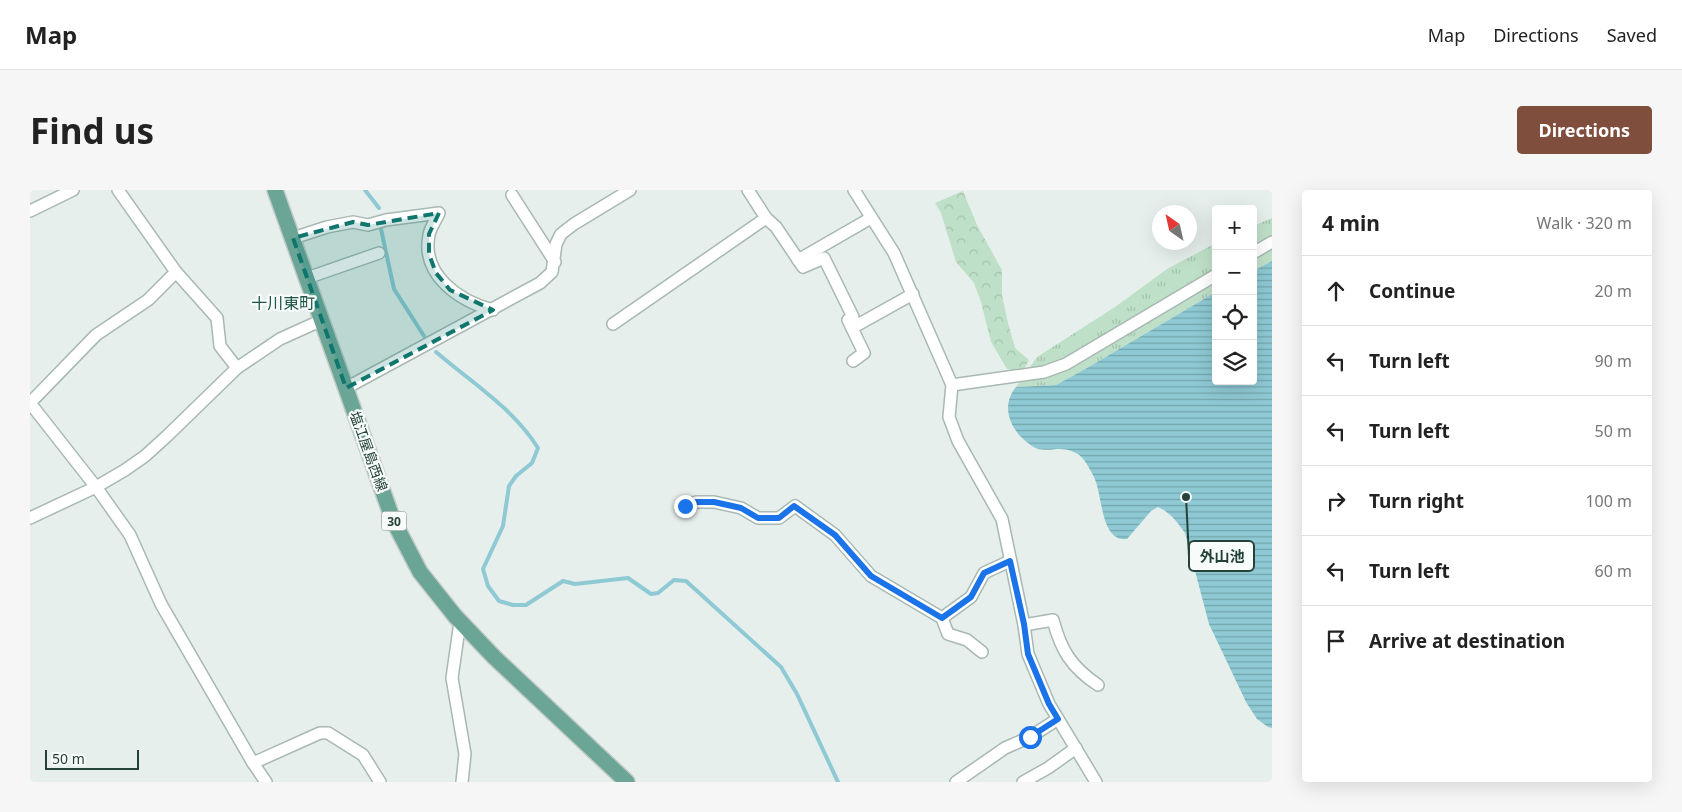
<!DOCTYPE html>
<html lang="en">
<head>
<meta charset="utf-8">
<style>
  :root { --surface:#fff; --page:#f6f6f6; --text:#222; --muted:#767676; --line:#e0e0e0; --accent:#804e3d }
  body { margin:0; font-family:"Noto Sans","Noto Sans JP",sans-serif; background:var(--page); color:var(--text) }
  .controls { position:absolute; right:15px; top:15px; display:grid; overflow:hidden; border-radius:5px; box-shadow:0 5px 20px #0002 }
  .controls button { width:45px; height:45px; display:grid; place-items:center; padding:0; border:0; border-bottom:1px solid var(--line); background:var(--surface); color:var(--text); font:25px sans-serif }
  .compass { position:absolute; left:1122px; top:15px; width:45px; height:45px; border-radius:50%; background:var(--surface); box-shadow:0 5px 20px #0002; rotate:326deg }
  .scale { position:absolute; left:15px; bottom:12px; width:94px; box-sizing:border-box; padding-left:5px; border:2px solid #24423a; border-top:0; font-size:14px; line-height:18px; white-space:nowrap; color:#24423a; -webkit-text-stroke:4px #f7fbf9; paint-order:stroke }
  .stop { position:absolute; width:15px; height:15px; margin:-11px; border:4px solid #1a73e8; border-radius:50%; background:#fff }
  .stop.end { background:#1a73e8; border-color:#fff; box-shadow:0 1px 5px #0008 }
  .list { margin:0; padding:0; list-style:none }
  h2 { display:flex; justify-content:space-between; align-items:center; height:65px; margin:0; padding:0 20px; font-size:21px }
  h2 small { font-size:16px; font-weight:400; color:var(--muted) }
  .list li { display:grid; grid-template-columns:32px 1fr auto; gap:15px; align-items:center; box-sizing:border-box; height:70px; padding:0 20px; border-top:1px solid var(--line) }
  .list b { display:block; font-size:19px; white-space:nowrap }
  .list em { font-size:16px; font-style:normal; color:var(--muted) }
  .icon { flex:none; width:28px; height:28px; fill:none; stroke:currentColor; stroke-width:2; stroke-linecap:round; stroke-linejoin:round }
  .map { position:relative; flex:none; width:1242px; height:592px; overflow:hidden; border-radius:5px }
  header { display:flex; align-items:center; gap:30px; box-sizing:border-box; height:70px; padding:0 25px; background:var(--surface); border-bottom:1px solid var(--line) }
  header strong { font-size:24px }
  nav { display:flex; gap:28px; margin-inline-start:auto; font-size:18px }
  .intro { display:flex; align-items:center; justify-content:space-between; box-sizing:border-box; height:120px; padding:0 30px }
  h1 { margin:0; font-size:35px }
  .button { padding:12px 22px; border-radius:5px; background:var(--accent); color:#fff; font-size:18px; font-weight:700 }
  main { display:flex; gap:30px; padding:0 30px }
  aside { flex:1; background:var(--surface); border-radius:5px; box-shadow:0 5px 20px #0002 }
  .map>svg:first-child { display:block }
</style>
</head>
<body>
<header>
<strong>Map</strong>
<nav><a>Map</a><a>Directions</a><a>Saved</a></nav>
</header>
<div class="intro"><h1>Find us</h1><a class="button">Directions</a></div>
<main>
<div class="map">
<svg width="1242" height="592" viewBox="0 0 1242 592">
  <defs>
    <pattern id="grass-tufts" width="24" height="20" patternUnits="userSpaceOnUse" patternTransform="scale(1.25)"><rect width="24" height="20" fill="#bfe0c8"/><path d="M3 7l-1-3M5 7V3M7 7l1-3M15 17l-1-3M17 17v-4M19 17l1-3" fill="none" stroke="#a4c1ad"/></pattern>
    <pattern id="forest-crowns" width="20" height="18" patternUnits="userSpaceOnUse" patternTransform="scale(1.25)"><rect width="20" height="18" fill="#bfe0c8"/><path d="M2 6a3 3 0 1 1 6 0M12 15a3 3 0 1 1 6 0" fill="none" stroke="#a4c1ad"/></pattern>
    <pattern id="water-rules" width="6" height="5" patternUnits="userSpaceOnUse" patternTransform="scale(1.25)"><rect width="6" height="5" fill="#8ec9d4"/><path d="M0 2.5h6" fill="none" stroke="#74a5ad"/></pattern>
  </defs>
  <rect width="100%" height="100%" fill="#e6efeb"/>
  <g fill="url(#grass-tufts)">
    <path d="M1242 28V71L1223 81V36Z"/>
    <path d="M1186 53V102L1057 178 1026 195 986 197 1007 167 1085 117 1137 79Z"/>
  </g>
  <path fill="url(#forest-crowns)" d="M933 1 947 35 972 80V105L978 133 985 158 999 170 993 181 977 179 961 152 951 112 944 93 926 72 911 23 905 13Z"/>
  <path fill="url(#water-rules)" d="M1242 71V538L1238 537 1227 529 1216 512 1179 434 1155 343C1147 332 1141 323 1128 317L1121 321 1097 349C1070 352 1073 305 1064 287 1059 278 1055 268 1046 263 1031 255 1021 262 1008 259 1002 257 997 252 992 248 978 234 972 214 986 197L1026 195 1057 178 1186 102V191H1223V81Z"/>
  <g fill="none" stroke-linecap="round" stroke-linejoin="round">
    <g stroke="#8ec9d4" stroke-width="4">
      <path d="M335 0 349 18"/>
      <path d="M351 39 364 99 394 146"/>
      <path d="M406 162C441 192 483 218 508 258L502 273 486 286 479 296 473 336 453 379 458 396 469 411 483 415H496L533 391 545 394 598 388 621 404 628 403 644 390 656 391 751 477 767 504 808 592"/>
    </g>
    <defs>
      <g id="minor">
        <path d="M88 0 146 82 187 128 190 156 207 178"/>
        <path d="M718 0 736 28 746 37 773 77 794 68 823 127 818 130"/>
        <path d="M824 0 864 63 922 195 919 227 928 251 972 329 994 435 998 464 1019 514 1066 592"/>
        <path d="M482 5 525 72"/>
        <path d="M0 21 43 0"/>
        <path d="M263 48 297 37 323 32 338 35 356 30 409 23C406 30 400 38 399 45 391 85 429 111 463 120"/>
        <path d="M1223 63 1242 52"/>
        <path d="M768 70 841 28"/>
        <path d="M277 88 349 63"/>
        <path d="M819 132 834 163 823 171"/>
        <path d="M583 134 736 28"/>
        <path d="M822 138 883 104"/>
        <path d="M922 195 1014 182 1036 174 1186 85"/>
        <path d="M316 198 510 93 522 82 526 54 531 44 544 34 600 0"/>
        <path d="M0 213 66 297 100 345 131 414 223 573 236 592"/>
        <path d="M0 213 66 145 118 110 146 82"/>
        <path d="M655 316 666 312H684L711 318 728 328H749L765 316 805 345 841 386 912 428 918 444 937 450 952 462"/>
        <path d="M0 328 66 297 95 280 115 266 137 246 207 178 250 149 292 130"/>
        <path d="M912 428 941 407 954 383 980 371"/>
        <path d="M430 432 422 488 435 564 432 592"/>
        <path d="M994 435 1023 430C1031 460 1041 477 1068 495"/>
        <path d="M223 573 290 543H298L333 565 350 592"/>
        <path d="M926 592 975 558 1000 547 1028 529"/>
        <path d="M993 592 1018 578 1046 558"/>
      </g>
      <path id="primary" d="M245 0 363 330 390 382 425 426 464 467 597 592"/>
    </defs>
    <use href="#minor" stroke="#a8b8b2" stroke-width="14"/>
    <use href="#primary" stroke="#c2cac8" stroke-width="18"/>
    <use href="#minor" stroke="#fff" stroke-width="11"/>
    <use href="#primary" stroke="#6aa596" stroke-width="15"/>
  </g>
  <g fill="none" stroke-linecap="round" stroke-linejoin="round">
    <path stroke="#1a73e8" stroke-width="6" d="M655 316 666 312H684L711 318 728 328H749L764 316 805 345 841 386 912 428 941 407 954 383 980 371 994 434 998 464 1019 514 1028 529 1000 547"/>
  </g>
  <path fill="#0f766e" fill-opacity="0.2" stroke="#0f766e" stroke-width="4" stroke-dasharray="10 6" stroke-linejoin="round" d="M409 23 399 44V64L406 83 420 100 463 120 316 198 263 48 323 32 338 35Z"/>
  <g text-anchor="middle" dominant-baseline="central" stroke-width="4.5" stroke-linejoin="round" paint-order="stroke">
    <rect fill="#f7fbf9" stroke="#637a73" stroke-width="1" x="351.5" y="321.5" width="25" height="19" rx="4"/>
    <g font-size="12" font-weight="bold" fill="#24423a">
      <text x="364" y="331">30</text>
    </g>
    <g font-size="14" fill="#24423a" stroke="#f7fbf9">
      <text transform="translate(339 261) rotate(70)">塩江屋島西線</text>
    </g>
    <g font-size="16" fill="#1f5548" stroke="#f7fbf9">
      <text x="253" y="113">十川東町</text>
    </g>
  </g>
  <path fill="none" stroke="#24423a" stroke-width="2" d="M1156 307L1159 366"/>
  <circle fill="#24423a" stroke="#f7fbf9" stroke-width="2" cx="1156" cy="307" r="5"/>
  <rect fill="#f7fbf9" stroke="#24423a" stroke-width="2" x="1159" y="351" width="65" height="30" rx="5"/>
  <g font-size="15" text-anchor="middle" font-weight="bold" fill="#24423a">
    <text x="1192" y="372">外山池</text>
  </g>
</svg>
<div class="controls">
<button>+</button>
<button>−</button>
<button><svg class="icon" aria-label="locate" viewBox="0 0 24 24"><circle cx="12" cy="12" r="6"/><path d="M12 2v4M12 18v4M2 12h4M18 12h4"/></svg></button>
<button><svg class="icon" aria-label="layers" viewBox="0 0 24 24"><path d="M12 4l9 5-9 5-9-5zM3 14l9 5 9-5"/></svg></button>
</div>
<svg class="compass" viewBox="-18 -18 36 36"><path d="M0-13l5 13h-10z" fill="#e53935"/><path d="M0 13l5-13h-10z" fill="#767676"/></svg>
<div class="scale">50 m</div>
<div class="stop" style="left:1000px;top:547px"></div>
<div class="stop end" style="left:655px;top:316px"></div>
</div>
<aside>
<h2>4 min<small>Walk · 320 m</small></h2>
<ul class="list">
<li><svg class="icon" aria-label="ahead" viewBox="0 0 24 24"><path d="M12 20V5M6 11l6-6 6 6"/></svg><div><b>Continue</b></div><em>20 m</em></li>
<li><svg class="icon" aria-label="left" viewBox="0 0 24 24"><path d="M17 20v-9H6M10 6l-5 5 5 5"/></svg><div><b>Turn left</b></div><em>90 m</em></li>
<li><svg class="icon" aria-label="left" viewBox="0 0 24 24"><path d="M17 20v-9H6M10 6l-5 5 5 5"/></svg><div><b>Turn left</b></div><em>50 m</em></li>
<li><svg class="icon" aria-label="right" viewBox="0 0 24 24"><path d="M7 20v-9h11M14 6l5 5-5 5"/></svg><div><b>Turn right</b></div><em>100 m</em></li>
<li><svg class="icon" aria-label="left" viewBox="0 0 24 24"><path d="M17 20v-9H6M10 6l-5 5 5 5"/></svg><div><b>Turn left</b></div><em>60 m</em></li>
<li><svg class="icon" aria-label="arrive" viewBox="0 0 24 24"><path d="M6 21V4h12l-3 4 3 4H6"/></svg><div><b>Arrive at destination</b></div></li>
</ul>
</aside>
</main>
</body>
</html>
